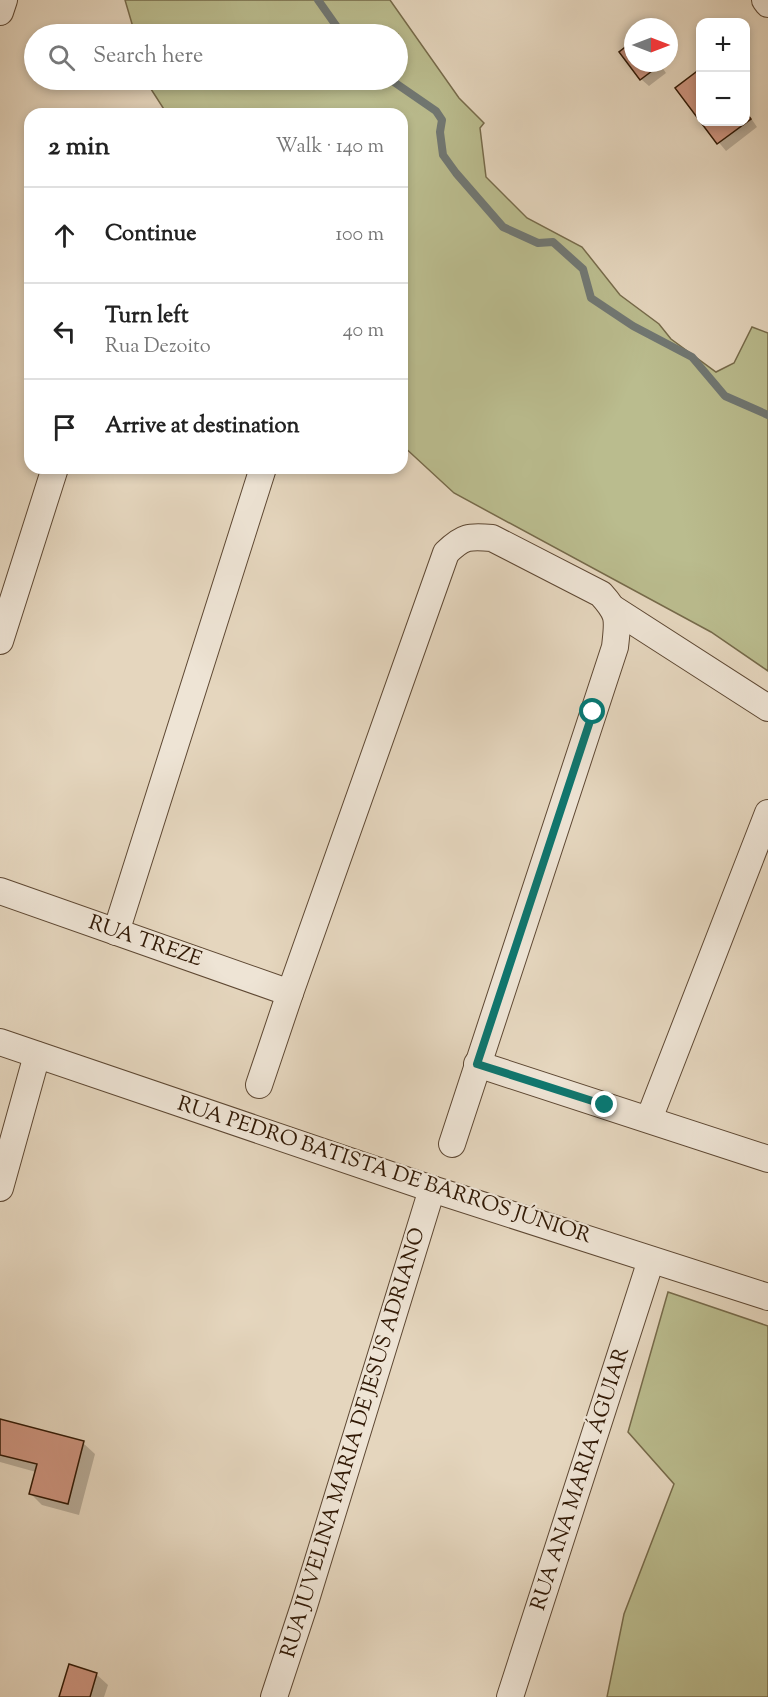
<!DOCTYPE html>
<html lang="en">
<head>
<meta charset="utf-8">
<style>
  :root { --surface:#fff; --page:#f6f6f6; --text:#222; --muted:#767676; --line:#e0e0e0 }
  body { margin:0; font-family:"Sorts Mill Goudy",serif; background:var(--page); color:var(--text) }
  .controls { position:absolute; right:18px; top:18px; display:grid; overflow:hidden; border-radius:12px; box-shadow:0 3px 9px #0003 }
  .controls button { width:54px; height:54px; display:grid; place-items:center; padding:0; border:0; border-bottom:2px solid var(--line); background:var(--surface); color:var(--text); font:30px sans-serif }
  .compass { position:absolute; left:624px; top:18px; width:54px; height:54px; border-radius:50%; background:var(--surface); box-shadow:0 3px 9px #0003; rotate:90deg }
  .stop { position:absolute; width:18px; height:18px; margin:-14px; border:4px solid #0f766e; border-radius:50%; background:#fff }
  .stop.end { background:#0f766e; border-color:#fff; box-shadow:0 2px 6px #0008 }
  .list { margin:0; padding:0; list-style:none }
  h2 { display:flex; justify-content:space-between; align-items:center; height:78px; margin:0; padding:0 24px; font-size:26px }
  h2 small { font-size:20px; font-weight:400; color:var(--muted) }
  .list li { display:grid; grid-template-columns:39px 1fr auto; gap:18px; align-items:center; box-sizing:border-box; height:96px; padding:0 24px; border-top:2px solid var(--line) }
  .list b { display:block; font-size:22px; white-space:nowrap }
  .list p { margin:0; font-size:20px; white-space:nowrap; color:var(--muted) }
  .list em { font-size:20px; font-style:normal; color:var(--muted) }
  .icon { flex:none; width:33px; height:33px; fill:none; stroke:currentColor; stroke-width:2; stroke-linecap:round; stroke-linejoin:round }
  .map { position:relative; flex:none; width:768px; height:1697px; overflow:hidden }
  .search { position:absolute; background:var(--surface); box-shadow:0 3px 9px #0003; left:24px; top:24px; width:384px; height:66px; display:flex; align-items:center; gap:15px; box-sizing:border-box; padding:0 21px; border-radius:33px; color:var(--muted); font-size:22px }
  .panel { position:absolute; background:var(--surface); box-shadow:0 3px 9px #0003; left:24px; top:108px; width:384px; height:366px; border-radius:18px }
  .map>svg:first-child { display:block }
</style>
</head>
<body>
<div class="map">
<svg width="768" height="1697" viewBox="0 0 768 1697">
  <rect width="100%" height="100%" fill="#e5d6be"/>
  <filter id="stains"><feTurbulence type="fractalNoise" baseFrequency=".00333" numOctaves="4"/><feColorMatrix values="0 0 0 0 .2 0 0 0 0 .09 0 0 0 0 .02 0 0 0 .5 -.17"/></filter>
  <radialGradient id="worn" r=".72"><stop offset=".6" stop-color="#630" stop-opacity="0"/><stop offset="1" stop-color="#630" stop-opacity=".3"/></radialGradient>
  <g fill="#babc8e" stroke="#766a4a" stroke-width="1.5">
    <path d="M125 0H390L459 98 484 123 480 128 486 177 527 218 582 247 620 295 659 324 671 339 716 372 734 363 752 327 768 333V671L711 632 454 493 402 445V114H167L149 86 148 80H398V34H135Z"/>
    <path d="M668 1292 768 1326V1697H607L624 1614 674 1484 628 1432Z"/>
  </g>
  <g fill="#0003">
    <path d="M633 43V63H659L666 73 649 86 641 79 621 52Z"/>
    <path d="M700 71V120L677 89Z"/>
    <path d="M746 111 757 127 726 151 702 122H746Z"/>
    <path d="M0 1421 83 1443 95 1454 79 1515 42 1505 31 1494 36 1472 0 1462Z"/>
    <path d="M96 1674 108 1685 104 1697H61Z"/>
  </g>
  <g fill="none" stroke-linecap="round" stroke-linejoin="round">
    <g stroke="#707773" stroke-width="8">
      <path d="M318 0 342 34"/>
      <path d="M391 80 436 111 442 120 440 132 443 155 456 173 503 227 538 243 553 242 583 269 591 298 633 326 692 357 725 396 768 415"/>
    </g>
  </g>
  <g fill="#ce9580" stroke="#311905" stroke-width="1.5">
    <path d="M633 41V63H658L660 65 640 80 619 52Z"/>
    <path d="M700 69V122H746V112L751 119 717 144 675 88Z"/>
    <path d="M0 1419 84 1441 68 1504 29 1494 37 1464 0 1455Z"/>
    <path d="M69 1664 97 1673 90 1697H59Z"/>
  </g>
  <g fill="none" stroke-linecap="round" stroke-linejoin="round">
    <defs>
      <g id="minor">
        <path d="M765 0 768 4"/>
        <path d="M0 12 4 0"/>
        <path d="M614 609 768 708"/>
        <path d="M0 641 55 468"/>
        <path d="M0 891 290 993"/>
        <path d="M116 932 263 468"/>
        <path d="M0 1042 432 1189 768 1297"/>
        <path d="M477 1064 768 1159"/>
        <path d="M259 1085 290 993 446 553C463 536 469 536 492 538L601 594C620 615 618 619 615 647L452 1144"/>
        <path d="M649 1119 768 813"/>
        <path d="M0 1188 37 1055"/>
        <path d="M274 1697 304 1606 432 1189"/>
        <path d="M510 1697 651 1260"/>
      </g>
    </defs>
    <use href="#minor" stroke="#5e4833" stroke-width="28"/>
    <use href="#minor" stroke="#eee4d5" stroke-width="26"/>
  </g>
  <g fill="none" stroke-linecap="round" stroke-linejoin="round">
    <path stroke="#0f766e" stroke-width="8" d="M593 712 477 1064 605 1105"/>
  </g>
  <g text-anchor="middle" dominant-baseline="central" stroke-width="4.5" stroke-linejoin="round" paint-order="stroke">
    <g font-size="21" fill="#311905" stroke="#eee4d5">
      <text transform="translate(145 942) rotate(19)">RUA TREZE</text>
      <text transform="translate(384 1171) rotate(18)">RUA PEDRO BATISTA DE BARROS JÚNIOR</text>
      <text transform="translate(354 1443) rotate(-73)">RUA JUVELINA MARIA DE JESUS ADRIANO</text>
      <text transform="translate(581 1479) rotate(-72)">RUA ANA MARIA ÁGUIAR</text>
    </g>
  </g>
  <rect width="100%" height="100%" filter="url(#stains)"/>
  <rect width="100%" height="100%" fill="url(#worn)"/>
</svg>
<div class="controls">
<button>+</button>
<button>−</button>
</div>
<svg class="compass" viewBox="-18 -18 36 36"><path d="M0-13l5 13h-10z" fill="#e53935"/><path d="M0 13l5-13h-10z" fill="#767676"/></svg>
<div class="stop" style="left:593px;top:712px"></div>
<div class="stop end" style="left:605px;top:1105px"></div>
<div class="search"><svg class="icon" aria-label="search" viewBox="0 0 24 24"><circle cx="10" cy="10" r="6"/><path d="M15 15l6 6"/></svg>Search here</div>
<section class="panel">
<h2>2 min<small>Walk · 140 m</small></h2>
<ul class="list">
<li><svg class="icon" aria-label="ahead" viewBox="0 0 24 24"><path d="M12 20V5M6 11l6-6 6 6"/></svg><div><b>Continue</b></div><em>100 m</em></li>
<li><svg class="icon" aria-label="left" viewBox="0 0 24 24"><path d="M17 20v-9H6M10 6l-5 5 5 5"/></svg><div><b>Turn left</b><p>Rua Dezoito</p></div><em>40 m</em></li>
<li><svg class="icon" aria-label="arrive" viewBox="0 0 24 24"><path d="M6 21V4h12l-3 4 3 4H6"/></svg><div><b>Arrive at destination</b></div></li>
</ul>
</section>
</div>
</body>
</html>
